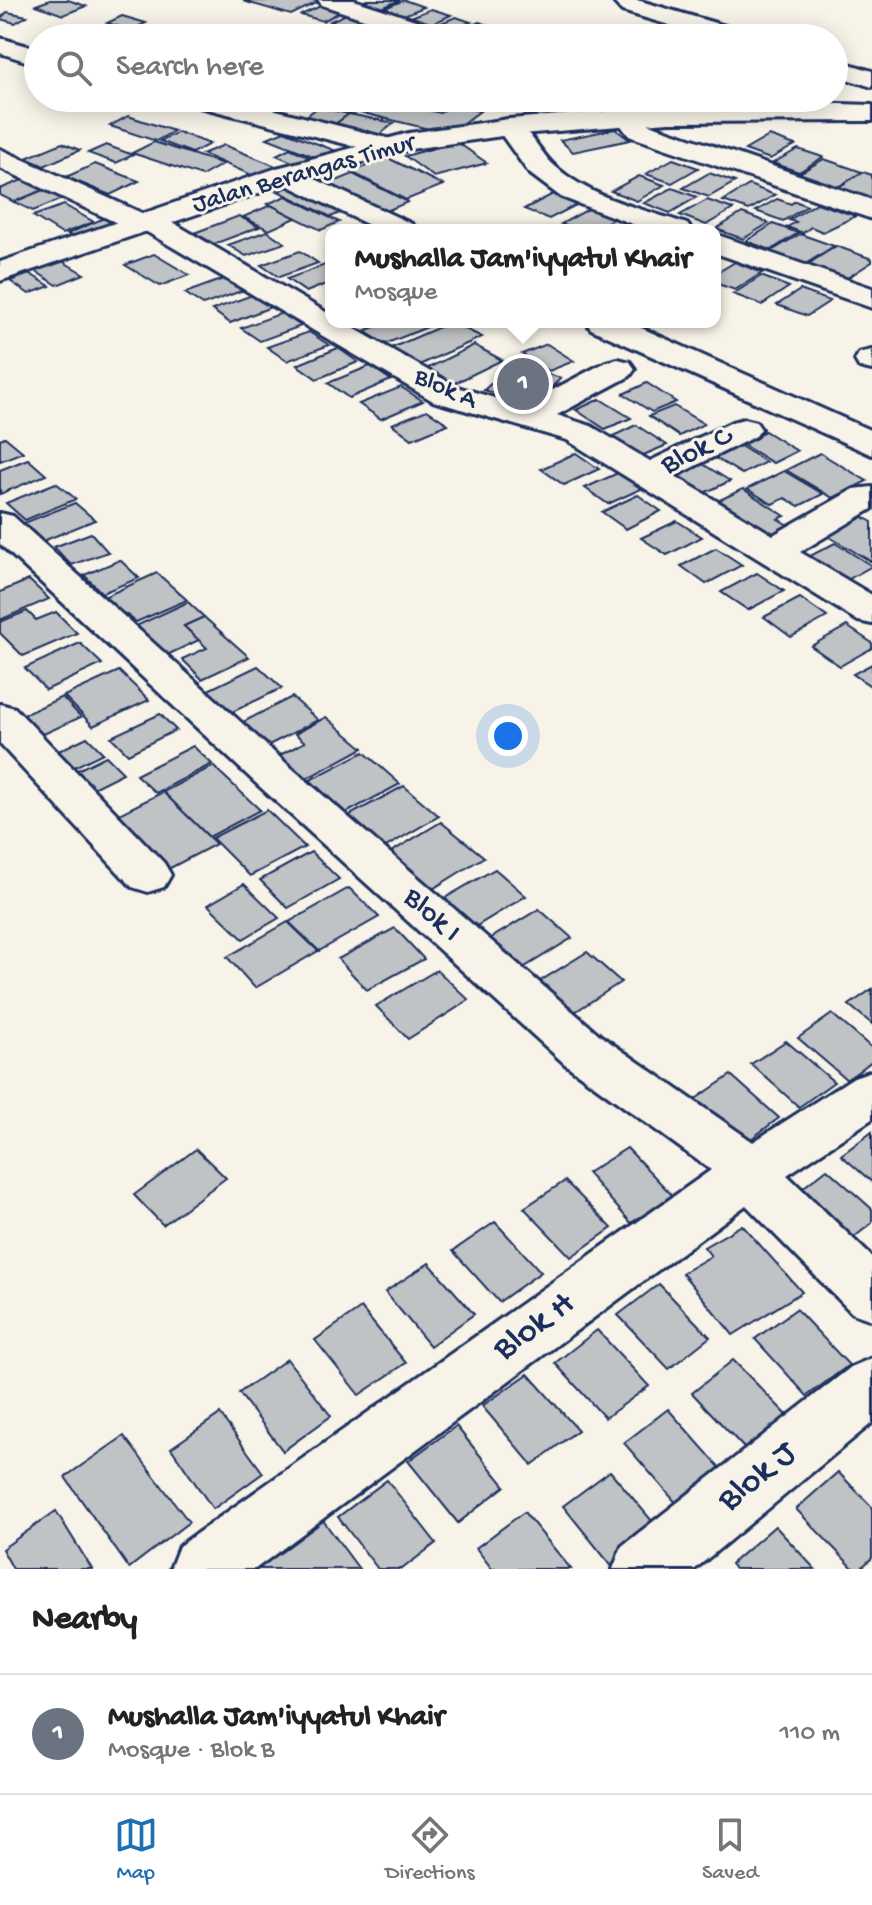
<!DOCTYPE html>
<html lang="en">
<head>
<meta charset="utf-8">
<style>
  :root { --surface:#fff; --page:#f2f2f2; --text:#222; --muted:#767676; --line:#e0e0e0; --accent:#1f6fb2 }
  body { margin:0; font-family:"Gochi Hand",sans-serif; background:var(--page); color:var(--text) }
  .you { position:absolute; left:508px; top:736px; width:28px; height:28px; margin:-20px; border:6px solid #fff; border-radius:50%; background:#1a73e8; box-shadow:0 0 0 12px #1a73e833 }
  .badge { display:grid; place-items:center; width:52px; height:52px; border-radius:50%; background:var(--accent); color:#fff; font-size:26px; font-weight:700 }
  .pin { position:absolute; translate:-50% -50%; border:4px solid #fff; box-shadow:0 2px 8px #0006 }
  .popup { position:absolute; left:325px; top:224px; width:396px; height:104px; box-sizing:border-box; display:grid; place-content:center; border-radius:16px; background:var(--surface); filter:drop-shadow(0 2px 6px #0005); font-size:26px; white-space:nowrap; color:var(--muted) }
  .popup b { font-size:30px; color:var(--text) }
  .popup::after { content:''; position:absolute; left:50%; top:100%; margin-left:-16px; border:16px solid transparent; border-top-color:var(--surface) }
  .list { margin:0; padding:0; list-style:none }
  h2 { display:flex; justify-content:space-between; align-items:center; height:104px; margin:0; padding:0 32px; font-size:34px }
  h2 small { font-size:26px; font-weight:400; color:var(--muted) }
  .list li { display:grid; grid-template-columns:52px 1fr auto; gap:24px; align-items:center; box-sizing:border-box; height:120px; padding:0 32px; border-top:2px solid var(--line) }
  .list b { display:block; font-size:30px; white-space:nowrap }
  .list p { margin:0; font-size:26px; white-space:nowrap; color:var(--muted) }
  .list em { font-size:26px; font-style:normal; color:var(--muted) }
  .icon { flex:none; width:44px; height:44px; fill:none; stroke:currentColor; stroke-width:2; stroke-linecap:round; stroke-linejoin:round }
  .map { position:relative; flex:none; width:872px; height:1569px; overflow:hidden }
  .search { position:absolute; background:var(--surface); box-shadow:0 4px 20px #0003; left:24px; right:24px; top:24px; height:88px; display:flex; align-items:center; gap:20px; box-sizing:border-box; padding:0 28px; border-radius:44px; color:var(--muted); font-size:30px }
  .sheet { height:224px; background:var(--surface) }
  nav { display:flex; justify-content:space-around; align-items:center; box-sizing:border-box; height:112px; border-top:2px solid var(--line); background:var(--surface); font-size:22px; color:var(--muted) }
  nav a { display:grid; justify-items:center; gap:4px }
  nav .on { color:var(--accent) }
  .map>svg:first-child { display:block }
</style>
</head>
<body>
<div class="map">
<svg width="872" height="1569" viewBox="0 0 872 1569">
  <rect width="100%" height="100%" fill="#f7f3e8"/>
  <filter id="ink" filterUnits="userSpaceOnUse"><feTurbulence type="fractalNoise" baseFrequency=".0125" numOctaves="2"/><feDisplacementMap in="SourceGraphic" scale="16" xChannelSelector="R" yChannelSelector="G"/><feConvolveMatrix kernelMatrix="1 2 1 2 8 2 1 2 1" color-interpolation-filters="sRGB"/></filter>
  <g filter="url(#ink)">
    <g fill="#c0c3c5" stroke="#1b2f5e" stroke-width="2">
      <path d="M50 0H68L86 6 63 15 36 5Z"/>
      <path d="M316 0 320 1 291 15 243 1Z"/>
      <path d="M367 0H400L382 8 364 1Z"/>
      <path d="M404 0 424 7 404 15 385 8Z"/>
      <path d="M327 3 348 8 323 21 301 15Z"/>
      <path d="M431 9 451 15 432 24 411 17Z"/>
      <path d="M7 12 27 16 15 23 0 19Z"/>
      <path d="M349 13 364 18 346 26 330 21Z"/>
      <path d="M122 16 146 23 131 30 107 23Z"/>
      <path d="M456 17 471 22 451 30 436 25Z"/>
      <path d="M369 20 386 26 365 35 348 29Z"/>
      <path d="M479 22 505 31 482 38 459 31Z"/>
      <path d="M393 26 411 32 397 38H367Z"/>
      <path d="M329 98H380L440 113 451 105 480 111 449 134 322 103Z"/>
      <path d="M584 98H596L604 102 583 110 569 103Z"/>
      <path d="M681 98H711L699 107 676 101Z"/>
      <path d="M318 107 349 114 331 127 300 121Z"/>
      <path d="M349 114 394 123 377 137 331 127Z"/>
      <path d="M128 116 174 131 156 141 110 126Z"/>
      <path d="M615 129 630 140 573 152 560 140Z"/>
      <path d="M284 131 339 152 323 160 267 138Z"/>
      <path d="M178 132 210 144 192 153 160 141Z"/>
      <path d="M769 136 795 145 770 159 745 150Z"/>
      <path d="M154 142 223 164 202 176 132 153Z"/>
      <path d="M457 142 487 163 434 177 405 156Z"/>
      <path d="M62 143 80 150 44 166 26 158Z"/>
      <path d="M106 145 133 155 116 163 88 153Z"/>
      <path d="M224 145 283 169 261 179 202 154Z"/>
      <path d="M290 148 314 159 299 165 276 155Z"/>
      <path d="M798 149 823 157 799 172 773 163Z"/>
      <path d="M388 158 443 185 406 200 351 172Z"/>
      <path d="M673 159 698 168 672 183 646 174Z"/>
      <path d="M824 159 862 172 828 193 791 178Z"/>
      <path d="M95 164 139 181 110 195 66 177Z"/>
      <path d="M863 172 872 175V204L829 193Z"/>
      <path d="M709 173 735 182 709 197 683 188Z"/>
      <path d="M353 174 408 202 384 212 329 184Z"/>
      <path d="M639 176 664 185 637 201 611 191Z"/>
      <path d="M27 178 48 188 14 202 0 195V189Z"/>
      <path d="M296 184 349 209 331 217 278 191Z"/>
      <path d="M749 185 775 195 749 210 723 201Z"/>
      <path d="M48 188 67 197 33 211 14 202Z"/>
      <path d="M672 188 697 197 670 213 644 203Z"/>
      <path d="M553 194 578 204 549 219 524 209Z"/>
      <path d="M286 196 339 222 321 230 267 204Z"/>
      <path d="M777 199 791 204 795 201 807 206 783 221 756 211Z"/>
      <path d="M707 200 733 209 706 225 680 215Z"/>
      <path d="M817 203 856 216 823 232 811 227 803 233 787 227 796 222 789 220Z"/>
      <path d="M64 205 94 222 62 234 33 216Z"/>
      <path d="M271 205 296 218 269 230 243 217Z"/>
      <path d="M590 208 615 218 593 230H576L561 224Z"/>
      <path d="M742 213 769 223 743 239 716 229Z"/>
      <path d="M109 216 125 224 82 242 67 234Z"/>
      <path d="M239 216 259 227 214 244 194 233Z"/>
      <path d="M624 222 646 230H610Z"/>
      <path d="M773 224 798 233 771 250 746 241Z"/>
      <path d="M267 231 285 243 246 256 228 245Z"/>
      <path d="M800 234 834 246 804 265 770 252Z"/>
      <path d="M836 246 872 259V262L844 280 805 266Z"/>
      <path d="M300 251 318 263 279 277 261 265Z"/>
      <path d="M154 254 189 275 160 286 125 265Z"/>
      <path d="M62 261 84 274 57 285 35 271Z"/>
      <path d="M735 262 762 273 735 290 715 283V274Z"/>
      <path d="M325 265 331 268V282L306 292 287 279Z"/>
      <path d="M30 274 50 286 29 294 10 281Z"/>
      <path d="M761 276 789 287 762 305 733 294Z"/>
      <path d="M226 278 244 290 203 305 185 293Z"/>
      <path d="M800 290 830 301 807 316 777 305Z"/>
      <path d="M252 295 271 307 230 323 212 310Z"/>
      <path d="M282 313 301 326 260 341 241 328Z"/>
      <path d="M387 322H440L385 344 364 331Z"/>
      <path d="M451 322 482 337 417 366 389 349Z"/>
      <path d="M309 332 329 345 287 361 267 347Z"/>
      <path d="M547 344 574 361 549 371 522 354Z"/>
      <path d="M474 345 502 360 453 384 426 369Z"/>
      <path d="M338 348 358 362 317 379 297 365Z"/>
      <path d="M512 364 561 378 534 405 484 390Z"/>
      <path d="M370 366 391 380 349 398 328 383Z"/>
      <path d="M647 383 676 402 652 412 623 394Z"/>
      <path d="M401 387 423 401 381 419 359 404Z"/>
      <path d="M600 399 631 418 605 429 576 410Z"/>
      <path d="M674 406 704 424 679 436 649 416Z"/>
      <path d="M427 410 448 424 412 439 392 424Z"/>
      <path d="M636 425 667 445 641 456 611 437Z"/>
      <path d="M765 431 797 451 773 463 740 443Z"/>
      <path d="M5 437 23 452 0 461V439Z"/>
      <path d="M734 442 766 462 742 474 709 454Z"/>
      <path d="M576 453 599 469 564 485 541 469Z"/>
      <path d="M820 453 867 481 833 498 786 470Z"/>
      <path d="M28 459 46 475 0 494V470Z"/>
      <path d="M698 461 730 481 704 493 672 472Z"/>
      <path d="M784 471 823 494 799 506 785 498 772 504 747 489Z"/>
      <path d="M620 472 643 488 608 504 585 488Z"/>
      <path d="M56 483 76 499 25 520 6 503Z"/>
      <path d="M743 489 785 516 778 519 788 525 770 535 705 507Z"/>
      <path d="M638 495 661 511 626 529 602 512Z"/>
      <path d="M75 503 95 520 43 541 24 523Z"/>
      <path d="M856 513 872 522V562L821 532Z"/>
      <path d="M677 521 702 537 667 555 641 538Z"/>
      <path d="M91 533 108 552 71 565 54 547Z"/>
      <path d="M835 543 872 566 847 580 810 556Z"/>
      <path d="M716 548 742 565 706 584 681 566Z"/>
      <path d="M120 560 139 578 102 593 84 575Z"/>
      <path d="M157 573 187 600 136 622 127 615 116 620 95 601Z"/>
      <path d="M757 573 784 591 748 610 721 592Z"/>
      <path d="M29 580 49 599 0 620V592Z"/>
      <path d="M800 598 827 617 791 637 764 617Z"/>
      <path d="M188 602 204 617 184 626 199 640 167 655 136 626Z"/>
      <path d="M27 611 36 620 56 612 77 633 23 656 0 633V622Z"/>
      <path d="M204 617 249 657 202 679 182 659 207 648 184 626Z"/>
      <path d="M847 626 872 643V648L840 666 811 646Z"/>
      <path d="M80 643 102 664 46 690 25 668Z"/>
      <path d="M872 664V687L853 674Z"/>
      <path d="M258 666 282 688 228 714 204 692Z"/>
      <path d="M119 671 149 700 93 726 64 696Z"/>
      <path d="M62 697 81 717 26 742 8 722Z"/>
      <path d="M292 697 318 720 263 748 239 724Z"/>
      <path d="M160 714 176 730 128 754 111 737Z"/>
      <path d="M326 717 363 748 304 780 278 756 305 742 295 734Z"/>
      <path d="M87 737 103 753 58 775 42 759Z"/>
      <path d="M193 746 212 764 156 793 136 775Z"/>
      <path d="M364 752 400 784 346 813 310 780Z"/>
      <path d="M106 756 123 773 77 796 61 778Z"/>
      <path d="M213 766 260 810 209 837 163 792Z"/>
      <path d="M404 786 439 816 384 848 348 816Z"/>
      <path d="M163 792 216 844 155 876 103 822Z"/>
      <path d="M267 810 305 847 250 876 212 838Z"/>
      <path d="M441 822 484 857 431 890 388 854Z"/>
      <path d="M311 852 339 879 288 908 260 880Z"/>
      <path d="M495 869 526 896 470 930 438 902Z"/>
      <path d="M244 884 279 918 243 939 208 905Z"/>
      <path d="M349 888 379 917 319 951 289 922Z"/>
      <path d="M539 909 572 938 515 973 483 943Z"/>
      <path d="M288 922 318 951 255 988 227 957Z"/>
      <path d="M395 928 424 959 367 990 338 959Z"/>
      <path d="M587 952 621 982 564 1019 529 988Z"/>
      <path d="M437 970 469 1000 408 1039 376 1006Z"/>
      <path d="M872 989V1024L849 1005Z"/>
      <path d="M832 1014 872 1048V1061L847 1080 798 1038Z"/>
      <path d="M786 1041 834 1082 799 1107 751 1064Z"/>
      <path d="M731 1075 779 1118 743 1145 694 1100Z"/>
      <path d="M872 1132V1182L841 1155Z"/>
      <path d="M627 1148 673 1196 631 1223 587 1173Z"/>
      <path d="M196 1149 226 1178 163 1225 134 1195Z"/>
      <path d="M827 1169 872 1209V1223L843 1246 791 1197Z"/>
      <path d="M565 1181 612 1228 571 1257 524 1208Z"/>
      <path d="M495 1222 541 1272 499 1302 453 1251Z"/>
      <path d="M742 1225 802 1292 733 1335 682 1273 711 1256 704 1247Z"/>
      <path d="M429 1263 474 1314 430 1346 385 1292Z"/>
      <path d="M659 1284 710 1337 669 1369 618 1315Z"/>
      <path d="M361 1308 406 1363 359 1395 315 1340Z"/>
      <path d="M796 1309 849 1365 807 1396 755 1339Z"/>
      <path d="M597 1330 649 1386 605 1418 555 1363Z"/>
      <path d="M287 1359 331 1416 283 1451 239 1393Z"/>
      <path d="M733 1360 788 1416 747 1451 692 1393Z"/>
      <path d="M528 1374 578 1430 532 1465 482 1406Z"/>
      <path d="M668 1409 722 1470 677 1504 624 1443Z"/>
      <path d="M220 1414 263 1473 213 1509 171 1448Z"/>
      <path d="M456 1426 505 1486 458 1523 408 1461Z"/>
      <path d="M124 1436 189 1522 129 1568 65 1477Z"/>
      <path d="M610 1471 663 1534 617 1569H614L563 1506Z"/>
      <path d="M838 1472 872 1507V1558L860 1569H854L796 1509Z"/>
      <path d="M387 1480 436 1543 402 1569H378L338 1517Z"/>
      <path d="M56 1511 92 1569H13L2 1549Z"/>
      <path d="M524 1512 571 1569H492L476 1548Z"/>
      <path d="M322 1519 359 1569H253Z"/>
      <path d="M775 1526 815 1569H735L731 1564Z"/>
    </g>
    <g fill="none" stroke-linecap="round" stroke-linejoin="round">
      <defs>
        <g id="street">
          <path d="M318 0H354L455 33 458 38H421L322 5Z"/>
          <path d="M612 0H637L749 33 752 38H713L622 11Z"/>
          <path d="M0 38 38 49V65L0 53Z"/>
          <path d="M834 59 872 71V87L834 75Z"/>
          <path d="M184 98H228L395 140 399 146 395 152 385 154 188 104Z"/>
          <path d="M628 110 637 112 649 124 872 200V219L629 136 615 118 619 112Z"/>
          <path d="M509 119C528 124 540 154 556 167 592 199 643 209 687 224L692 230H648L561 197 529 173 496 127 499 121Z"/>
          <path d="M0 149 144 214 160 215 331 315V322H343L457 387 522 406 606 362 618 359 630 362 635 369 630 376 557 415 591 426 650 461 732 422 744 419 756 422 761 429 756 436 675 476 773 535 854 489 872 487V509L800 552 872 595V624L858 621 567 440 433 401 147 232 132 230 0 168Z"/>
          <path d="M287 166 412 224 417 230H379L277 180 273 174 277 168Z"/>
          <path d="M715 234 872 288V308L715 253Z"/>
          <path d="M586 322H628L872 431V455L591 329Z"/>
          <path d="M872 350V370L859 367 855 360 859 353Z"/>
          <path d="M0 513 13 516 287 764 601 1036 753 1142 854 1077 872 1071V1119L787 1175 872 1257V1320L852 1313 746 1205 255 1569H170L179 1546 711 1170 565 1064 257 784 0 544Z"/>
          <path d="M0 704 15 708 164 863 171 875 164 887 148 892 132 887 0 744Z"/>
          <path d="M872 1358V1423L695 1569H613L622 1546 851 1367Z"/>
        </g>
        <path id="primary" d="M808 103 872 105V121L669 122 509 135 411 149 297 180 0 281V262L277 168 409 133 509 119 669 106Z"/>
      </defs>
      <use href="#street" stroke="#1b2f5e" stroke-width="6"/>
      <use href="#primary" stroke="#1b2f5e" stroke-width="6"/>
      <use href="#street" fill="#f7f3e8" fill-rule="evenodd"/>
      <use href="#primary" fill="#f7f3e8" fill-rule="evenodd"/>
    </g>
  </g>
  <g text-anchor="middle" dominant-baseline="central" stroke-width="6" stroke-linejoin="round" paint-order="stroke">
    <g font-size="26" fill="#1b2f5e" stroke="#f7f3e8">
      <text transform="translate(304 175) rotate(-16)">Jalan Berangas Timur</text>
      <text transform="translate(445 390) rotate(24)">Blok A</text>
    </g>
    <g font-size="30" fill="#1b2f5e" stroke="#f7f3e8">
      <text transform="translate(697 452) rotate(-26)">Blok C</text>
      <text transform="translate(431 916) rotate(42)">Blok I</text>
    </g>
    <g font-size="36" fill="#1b2f5e" stroke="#f7f3e8">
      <text transform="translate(535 1328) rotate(-36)">Blok H</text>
      <text transform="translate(758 1478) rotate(-39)">Blok J</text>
    </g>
  </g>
</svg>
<div class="you"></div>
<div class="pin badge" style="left:523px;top:384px;background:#6b7280">1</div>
<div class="popup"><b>Mushalla Jam'iyyatul Khair</b>Mosque</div>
<div class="search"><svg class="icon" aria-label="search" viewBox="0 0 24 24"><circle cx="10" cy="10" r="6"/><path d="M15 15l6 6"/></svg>Search here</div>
</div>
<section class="sheet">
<h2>Nearby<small></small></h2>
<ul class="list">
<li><span class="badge" style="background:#6b7280">1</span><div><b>Mushalla Jam'iyyatul Khair</b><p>Mosque · Blok B</p></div><em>110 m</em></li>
</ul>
</section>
<nav>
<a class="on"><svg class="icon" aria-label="map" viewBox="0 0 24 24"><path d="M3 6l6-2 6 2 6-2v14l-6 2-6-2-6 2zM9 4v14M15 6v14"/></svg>Map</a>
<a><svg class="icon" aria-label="directions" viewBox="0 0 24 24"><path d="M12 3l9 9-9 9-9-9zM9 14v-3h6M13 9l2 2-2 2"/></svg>Directions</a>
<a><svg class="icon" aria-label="saved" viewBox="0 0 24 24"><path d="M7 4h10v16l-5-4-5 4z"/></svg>Saved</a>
</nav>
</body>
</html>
